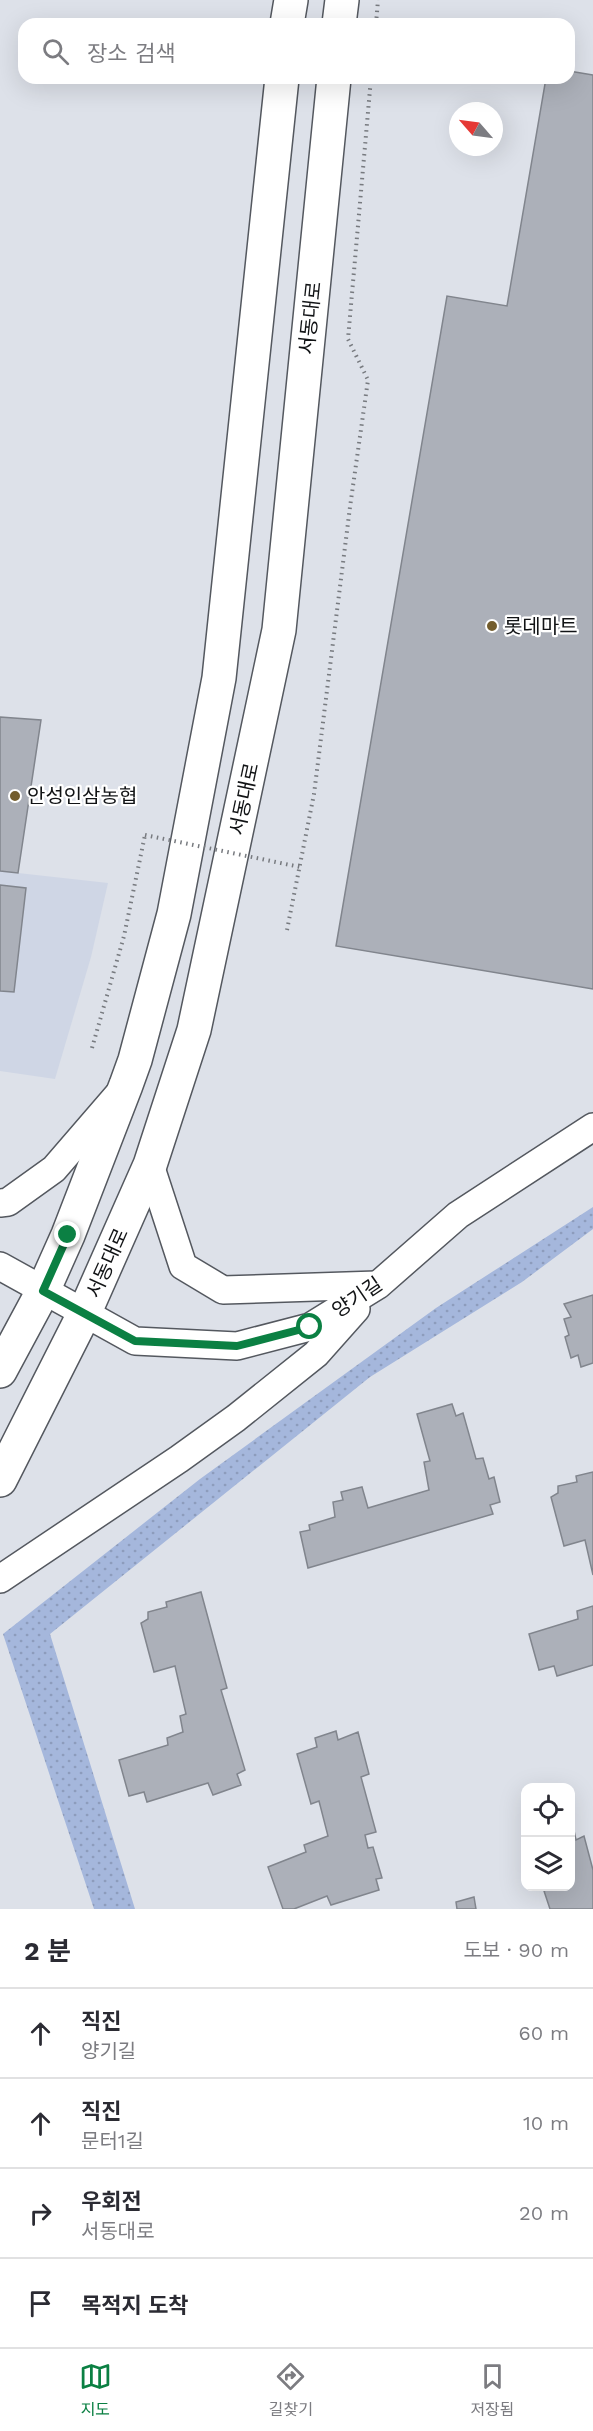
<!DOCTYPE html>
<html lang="ko">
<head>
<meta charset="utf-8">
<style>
  :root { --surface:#fff; --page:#f2f2f3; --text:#2b2b33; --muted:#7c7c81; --line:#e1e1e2; --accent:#0b8043 }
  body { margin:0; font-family:"Work Sans","Noto Sans KR",sans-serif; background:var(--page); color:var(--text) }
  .controls { position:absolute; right:18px; bottom:18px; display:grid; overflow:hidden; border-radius:12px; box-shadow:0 6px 24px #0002 }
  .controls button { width:54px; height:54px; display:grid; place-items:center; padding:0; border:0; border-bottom:2px solid var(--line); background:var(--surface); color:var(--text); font:30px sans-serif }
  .compass { position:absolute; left:449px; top:102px; width:54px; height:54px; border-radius:50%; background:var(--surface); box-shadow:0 6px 24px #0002; rotate:298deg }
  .stop { position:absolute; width:18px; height:18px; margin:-14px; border:4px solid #0b8043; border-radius:50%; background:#fff }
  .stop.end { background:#0b8043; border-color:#fff; box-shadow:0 2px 6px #0008 }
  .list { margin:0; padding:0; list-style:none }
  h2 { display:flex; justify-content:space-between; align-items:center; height:78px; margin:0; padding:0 24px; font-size:26px }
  h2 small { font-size:20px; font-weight:400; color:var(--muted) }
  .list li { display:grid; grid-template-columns:39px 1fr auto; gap:18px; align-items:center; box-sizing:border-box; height:90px; padding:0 24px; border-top:2px solid var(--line) }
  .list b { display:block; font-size:22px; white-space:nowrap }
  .list p { margin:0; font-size:20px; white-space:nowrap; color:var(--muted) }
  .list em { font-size:20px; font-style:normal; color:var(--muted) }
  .icon { flex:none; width:33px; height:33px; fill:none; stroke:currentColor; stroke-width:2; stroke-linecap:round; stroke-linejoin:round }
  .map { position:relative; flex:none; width:593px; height:1909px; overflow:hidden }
  .search { position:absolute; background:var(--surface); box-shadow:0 6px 24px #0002; left:18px; right:18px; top:18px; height:66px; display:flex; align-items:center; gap:15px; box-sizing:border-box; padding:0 21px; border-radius:18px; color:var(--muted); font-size:22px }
  .sheet { height:438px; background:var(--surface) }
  nav { display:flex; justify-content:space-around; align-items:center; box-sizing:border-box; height:84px; border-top:2px solid var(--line); background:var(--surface); font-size:16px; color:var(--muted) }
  nav a { display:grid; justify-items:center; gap:3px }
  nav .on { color:var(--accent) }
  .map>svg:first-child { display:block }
</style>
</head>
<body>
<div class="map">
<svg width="593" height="1909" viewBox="0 0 593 1909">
  <defs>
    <pattern id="green-dots" width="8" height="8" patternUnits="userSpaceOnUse" patternTransform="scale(1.5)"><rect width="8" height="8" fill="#a5b7dc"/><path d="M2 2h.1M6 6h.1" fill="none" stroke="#8d9cbc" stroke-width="1.8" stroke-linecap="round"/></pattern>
  </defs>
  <rect width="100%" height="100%" fill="#dde1e9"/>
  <path fill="#cfd6e5" d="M0 871 108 883 91 957 55 1079 0 1071Z"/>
  <path fill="url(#green-dots)" d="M593 1207V1229L522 1282 370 1377 50 1634 135 1909H94L3 1634 200 1479 436 1308Z"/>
  <g fill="#acb0b9" stroke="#81858d" stroke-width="1.5">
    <path d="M569 71 593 75V989L336 946 447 296 507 306 546 78H569Z"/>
    <path d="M0 717 41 720 18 873 0 871Z"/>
    <path d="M0 885 26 888 14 992 0 991Z"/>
    <path d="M593 1295V1363L581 1367 578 1355 571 1358 565 1337 569 1335 564 1319 571 1317 564 1304Z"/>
    <path d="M452 1404 456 1416 463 1413 476 1459 483 1458 489 1479 494 1477 500 1502 490 1505 493 1514 308 1568 300 1532 310 1530 309 1525 335 1517 333 1502 343 1500 341 1492 362 1487 368 1508 429 1490 424 1462 430 1461 417 1414Z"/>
    <path d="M593 1472V1575L585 1540 564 1546 551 1497 558 1493V1486L577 1482 576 1476Z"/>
    <path d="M201 1592 227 1688 221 1690 245 1770 237 1774 241 1785 213 1795 208 1783 147 1802 144 1792 129 1796 119 1760 168 1745 167 1738 183 1732 180 1716 186 1714 175 1666 154 1672 141 1623 148 1619V1612L167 1607 166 1602Z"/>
    <path d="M593 1606V1665L557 1676 554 1666 539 1670 529 1634 578 1619 577 1611Z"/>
    <path d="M336 1731 338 1740 358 1732 369 1774 361 1777 376 1832 365 1835 368 1848 373 1847 382 1878 376 1879 379 1890 331 1905 327 1896 294 1909H283L268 1867 306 1852 304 1845 328 1836 319 1801 311 1804 297 1754 317 1747 315 1738Z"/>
    <path d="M573 1826 576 1840 584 1836 593 1870V1909H550L544 1891 551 1888V1886H570V1827Z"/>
    <path d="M474 1897 476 1909H457L456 1902Z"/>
  </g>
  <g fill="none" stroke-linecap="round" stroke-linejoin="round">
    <defs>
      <g id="minor">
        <path d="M150 1165 183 1266 223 1290 377 1285"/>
        <path d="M0 1203 8 1202 54 1169 117 1096"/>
        <path d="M0 1266 135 1341 237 1346 310 1327 378 1285 458 1215 593 1127"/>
        <path d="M0 1579 179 1459 236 1418 316 1354 356 1309"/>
      </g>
      <g id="major">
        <path d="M287 24 291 0"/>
        <path d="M339 24 342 0"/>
        <path d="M0 1371 43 1291 68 1235 126 1085 135 1060 174 914 219 678 282 78"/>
        <path d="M0 1480 84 1314 150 1165 194 1030 279 630 334 78"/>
      </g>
    </defs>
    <use href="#minor" stroke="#54585f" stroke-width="30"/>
    <use href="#major" stroke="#54585f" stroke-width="36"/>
    <g stroke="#777a7f" stroke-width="4" stroke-dasharray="1.5 4.5" stroke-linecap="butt">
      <path d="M376 24 378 0"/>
      <path d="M287 930 314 794 350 507 368 380 348 339 371 78"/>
      <path d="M92 1048 124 936 145 835"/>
    </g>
    <use href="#minor" stroke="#fff" stroke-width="27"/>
    <use href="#major" stroke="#fff" stroke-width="33"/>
    <path stroke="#777a7f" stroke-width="4" stroke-dasharray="1.5 4.5" stroke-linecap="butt" d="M145 835 300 867"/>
  </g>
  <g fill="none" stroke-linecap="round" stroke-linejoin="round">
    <path stroke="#0b8043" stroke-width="8" d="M68 1235 43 1291 135 1341 237 1346 310 1327"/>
  </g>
  <g fill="#735d2d" stroke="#fff" stroke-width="2">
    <circle cx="492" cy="626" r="6"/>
    <circle cx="15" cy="796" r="6"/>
  </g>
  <g text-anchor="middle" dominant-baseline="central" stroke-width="4.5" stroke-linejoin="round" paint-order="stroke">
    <g font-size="20" fill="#111315" stroke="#fff">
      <text transform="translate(310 318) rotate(-84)">서동대로</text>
      <text transform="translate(244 799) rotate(-78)">서동대로</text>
      <text transform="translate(107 1263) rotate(-66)">서동대로</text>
      <text transform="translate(357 1297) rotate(-34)">양기길</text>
    </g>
    <g font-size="20" fill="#111315" stroke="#fff" text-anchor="start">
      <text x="504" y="626">롯데마트</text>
      <text x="27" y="796">안성인삼농협</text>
    </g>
  </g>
</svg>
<div class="controls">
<button><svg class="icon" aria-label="locate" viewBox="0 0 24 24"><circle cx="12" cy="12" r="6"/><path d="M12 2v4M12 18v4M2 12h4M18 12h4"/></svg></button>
<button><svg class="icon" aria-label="layers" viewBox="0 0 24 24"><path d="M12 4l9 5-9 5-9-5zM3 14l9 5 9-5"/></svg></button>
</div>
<svg class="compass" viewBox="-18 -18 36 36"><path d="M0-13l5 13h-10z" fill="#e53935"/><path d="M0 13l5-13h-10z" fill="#7c7c81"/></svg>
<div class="stop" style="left:310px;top:1327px"></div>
<div class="stop end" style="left:68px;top:1235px"></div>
<div class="search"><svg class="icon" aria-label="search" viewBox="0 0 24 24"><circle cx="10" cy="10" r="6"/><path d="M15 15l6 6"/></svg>장소 검색</div>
</div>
<section class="sheet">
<h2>2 분<small>도보 · 90 m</small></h2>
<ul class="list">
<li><svg class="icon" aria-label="ahead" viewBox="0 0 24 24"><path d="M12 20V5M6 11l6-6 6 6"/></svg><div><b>직진</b><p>양기길</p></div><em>60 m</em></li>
<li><svg class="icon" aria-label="ahead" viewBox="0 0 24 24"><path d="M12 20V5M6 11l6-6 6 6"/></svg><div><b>직진</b><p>문터1길</p></div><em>10 m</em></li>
<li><svg class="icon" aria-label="right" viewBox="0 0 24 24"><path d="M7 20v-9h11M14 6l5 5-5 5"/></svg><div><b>우회전</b><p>서동대로</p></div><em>20 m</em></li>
<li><svg class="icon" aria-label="arrive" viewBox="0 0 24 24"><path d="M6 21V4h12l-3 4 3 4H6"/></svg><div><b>목적지 도착</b></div></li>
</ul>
</section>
<nav>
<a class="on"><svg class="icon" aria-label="map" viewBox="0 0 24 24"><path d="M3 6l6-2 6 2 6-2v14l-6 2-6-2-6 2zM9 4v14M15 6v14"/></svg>지도</a>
<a><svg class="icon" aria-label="directions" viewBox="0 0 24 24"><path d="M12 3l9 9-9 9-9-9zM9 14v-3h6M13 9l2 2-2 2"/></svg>길찾기</a>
<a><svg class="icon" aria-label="saved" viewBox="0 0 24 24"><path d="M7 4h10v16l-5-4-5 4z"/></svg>저장됨</a>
</nav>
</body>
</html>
